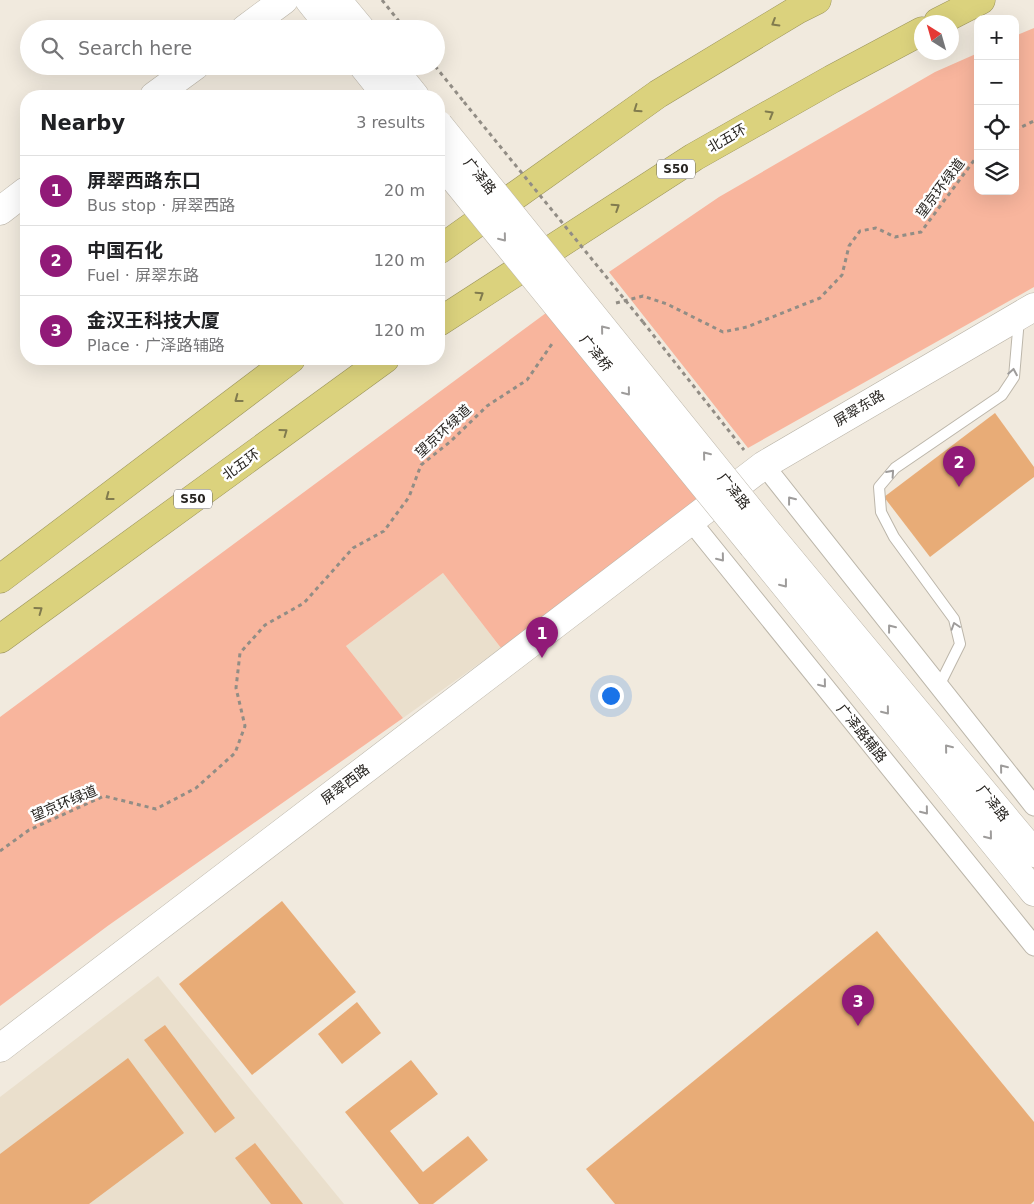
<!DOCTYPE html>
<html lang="en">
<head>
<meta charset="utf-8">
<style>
  :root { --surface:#fff; --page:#f2f2f2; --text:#202124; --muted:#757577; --line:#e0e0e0; --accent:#911a78 }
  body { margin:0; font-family:"DejaVu Sans","Noto Sans SC",sans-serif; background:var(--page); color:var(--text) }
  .controls { position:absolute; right:15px; top:15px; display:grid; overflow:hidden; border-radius:10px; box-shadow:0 5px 20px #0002 }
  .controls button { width:45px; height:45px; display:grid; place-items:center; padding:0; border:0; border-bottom:1px solid var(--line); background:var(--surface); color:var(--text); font:25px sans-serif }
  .compass { position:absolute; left:914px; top:15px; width:45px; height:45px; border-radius:50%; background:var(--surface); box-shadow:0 5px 20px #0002; rotate:323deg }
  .you { position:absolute; left:610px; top:695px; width:18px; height:18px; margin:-12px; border:4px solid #fff; border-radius:50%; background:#1a73e8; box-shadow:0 0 0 8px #1a73e833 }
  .badge { display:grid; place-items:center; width:32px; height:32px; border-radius:50%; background:var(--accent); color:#fff; font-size:16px; font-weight:700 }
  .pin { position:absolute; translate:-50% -41px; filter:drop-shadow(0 1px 2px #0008) }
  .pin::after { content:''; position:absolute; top:26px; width:18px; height:15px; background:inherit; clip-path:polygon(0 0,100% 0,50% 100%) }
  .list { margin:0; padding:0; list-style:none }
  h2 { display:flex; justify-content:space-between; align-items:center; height:65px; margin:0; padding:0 20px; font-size:21px }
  h2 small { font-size:16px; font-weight:400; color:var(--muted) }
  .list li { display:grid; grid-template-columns:32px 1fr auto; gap:15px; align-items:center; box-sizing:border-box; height:70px; padding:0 20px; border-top:1px solid var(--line) }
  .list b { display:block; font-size:19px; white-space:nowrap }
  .list p { margin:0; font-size:16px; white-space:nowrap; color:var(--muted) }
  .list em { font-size:16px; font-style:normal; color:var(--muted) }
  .icon { flex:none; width:28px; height:28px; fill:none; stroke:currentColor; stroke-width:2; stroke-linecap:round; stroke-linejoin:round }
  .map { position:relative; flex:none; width:1034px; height:1204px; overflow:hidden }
  .search { position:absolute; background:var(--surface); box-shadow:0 5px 20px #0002; left:20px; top:20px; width:425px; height:55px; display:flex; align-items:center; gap:12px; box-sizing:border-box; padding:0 18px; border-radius:28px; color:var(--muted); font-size:19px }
  .panel { position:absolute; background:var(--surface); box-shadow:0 5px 20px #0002; left:20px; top:90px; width:425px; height:275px; border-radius:20px }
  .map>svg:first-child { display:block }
</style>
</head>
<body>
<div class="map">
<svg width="1034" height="1204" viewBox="0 0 1034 1204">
  <rect width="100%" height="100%" fill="#f1eade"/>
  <g fill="#eadfcc">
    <path d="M443 573 501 648 403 718 346 646Z"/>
    <path d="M158 976 344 1204H0V1097Z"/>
  </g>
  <g fill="#f8b59d">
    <path d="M1034 28V287L748 448 609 272 719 197 935 72 978 53V191H1015V36Z"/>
    <path d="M546 313 697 499 501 648 443 573 346 646 403 718 109 925 0 1006V717Z"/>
  </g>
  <g fill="#e8ac77">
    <path d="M995 413 1034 467V477L930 557 884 497Z"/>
    <path d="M282 901 356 992 252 1075 179 984Z"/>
    <path d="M877 931 1034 1122V1201L1031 1204H615L586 1169Z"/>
    <path d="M357 1002 381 1033 342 1064 318 1034Z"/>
    <path d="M165 1025 235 1118 215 1133 144 1040Z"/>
    <path d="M128 1058 184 1133 89 1204H0V1154Z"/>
    <path d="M411 1060 438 1094 390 1131 423 1172 468 1136 488 1160 433 1204H419L345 1112Z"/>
    <path d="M255 1143 303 1204H271L235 1158Z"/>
  </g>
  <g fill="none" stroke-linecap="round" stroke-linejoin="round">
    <defs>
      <path id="lane" d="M939 686 960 644 954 619 894 537 881 512 879 487 895 468 1002 395 1014 377 1019 319"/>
      <g id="street">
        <path d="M764 465 1034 806"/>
        <path d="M690 520 1034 946"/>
      </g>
      <g id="secondary">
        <path d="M309 0 332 29"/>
        <path d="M337 0 361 29"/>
        <path d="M245 29 284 0"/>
        <path d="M363 66 387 96"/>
        <path d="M391 66 415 96"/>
        <path d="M154 96 195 66"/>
        <path d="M0 211 26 191"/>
        <path d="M769 534 1034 853"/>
        <path d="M753 546 1034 892"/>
        <path d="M0 1048 764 465 1034 307"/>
      </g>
      <g id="highway">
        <path d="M938 22 981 0"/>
        <path d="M439 250 658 94 797 10 817 0"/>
        <path d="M439 322 694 157 832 79 922 31"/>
        <path d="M0 579 291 359"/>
        <path d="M0 639 385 359"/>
      </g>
    </defs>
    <use href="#lane" stroke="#bcb6aa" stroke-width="12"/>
    <use href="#street" stroke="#bcb6aa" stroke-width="21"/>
    <use href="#secondary" stroke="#bcb6aa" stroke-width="29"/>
    <use href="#highway" stroke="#9c955c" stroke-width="29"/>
    <g stroke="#928d85" stroke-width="3" stroke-dasharray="4 4" stroke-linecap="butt">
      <path d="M382 0 405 29"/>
      <path d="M435 66 464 102"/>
      <path d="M1015 130 1034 121"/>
      <path d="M616 303 643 296 667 304 723 332 747 327 820 298 842 275 849 246 860 231 876 228 895 237 921 232 978 155"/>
      <path d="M643 322 744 450"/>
      <path d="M0 851 29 830 104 796 156 809 196 788 235 753 245 726 236 688 240 653 265 625 304 603 353 548 384 531 409 497 421 465 451 441 487 406 527 380 554 341"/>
    </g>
    <use href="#lane" stroke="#fff" stroke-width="10"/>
    <use href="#street" stroke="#fff" stroke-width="19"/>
    <use href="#secondary" stroke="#fff" stroke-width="28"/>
    <use href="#highway" stroke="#dbd27d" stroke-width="28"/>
    <defs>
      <g id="secondary-bridge">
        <path d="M439 125 769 534"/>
        <path d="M439 160 753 546"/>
      </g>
    </defs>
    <use href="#secondary-bridge" stroke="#bcb6aa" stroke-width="29" stroke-linecap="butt"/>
    <path stroke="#928d85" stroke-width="3" stroke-dasharray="4 4" stroke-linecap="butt" d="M464 102 643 322"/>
    <use href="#secondary-bridge" stroke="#fff" stroke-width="28"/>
  </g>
  <defs><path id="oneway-chevron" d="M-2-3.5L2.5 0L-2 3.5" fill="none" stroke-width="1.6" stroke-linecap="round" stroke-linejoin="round" transform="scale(1.25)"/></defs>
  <g stroke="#817b4e">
    <use href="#oneway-chevron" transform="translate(775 23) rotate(149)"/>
    <use href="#oneway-chevron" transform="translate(637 109) rotate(145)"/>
    <use href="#oneway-chevron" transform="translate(770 114) rotate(-30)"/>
    <use href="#oneway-chevron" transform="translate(616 207) rotate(-33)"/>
    <use href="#oneway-chevron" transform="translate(480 295) rotate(-33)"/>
    <use href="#oneway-chevron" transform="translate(238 399) rotate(143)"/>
    <use href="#oneway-chevron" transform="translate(284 432) rotate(-36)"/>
    <use href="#oneway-chevron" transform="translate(109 497) rotate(143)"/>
    <use href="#oneway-chevron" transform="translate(39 610) rotate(-36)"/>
  </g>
  <g stroke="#9e9c9b">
    <use href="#oneway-chevron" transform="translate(503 238) rotate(51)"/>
    <use href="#oneway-chevron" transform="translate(604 329) rotate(-129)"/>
    <use href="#oneway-chevron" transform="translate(1013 372) rotate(-80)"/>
    <use href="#oneway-chevron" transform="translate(627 392) rotate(51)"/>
    <use href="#oneway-chevron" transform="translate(706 455) rotate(-129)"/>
    <use href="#oneway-chevron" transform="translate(891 473) rotate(-48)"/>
    <use href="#oneway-chevron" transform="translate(791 500) rotate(-128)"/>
    <use href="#oneway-chevron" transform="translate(721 558) rotate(51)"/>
    <use href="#oneway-chevron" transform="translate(784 584) rotate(52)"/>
    <use href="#oneway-chevron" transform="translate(955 626) rotate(-108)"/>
    <use href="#oneway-chevron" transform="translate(891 628) rotate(-128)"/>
    <use href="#oneway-chevron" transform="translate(823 684) rotate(51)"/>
    <use href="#oneway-chevron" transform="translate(886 711) rotate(51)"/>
    <use href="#oneway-chevron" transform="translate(948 748) rotate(-129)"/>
    <use href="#oneway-chevron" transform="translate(1003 768) rotate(-129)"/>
    <use href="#oneway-chevron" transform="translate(925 811) rotate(51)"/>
    <use href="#oneway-chevron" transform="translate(989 836) rotate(51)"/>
  </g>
  <g text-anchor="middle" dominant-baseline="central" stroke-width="5" stroke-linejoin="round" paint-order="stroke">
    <g fill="#fff" stroke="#686663" stroke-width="1">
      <rect x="657" y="159.5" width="38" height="19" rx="4"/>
      <rect x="174" y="489.5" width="38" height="19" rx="4"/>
    </g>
    <g font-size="12" font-weight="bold" fill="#272420">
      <text x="676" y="169">S50</text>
      <text x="193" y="499">S50</text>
    </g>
    <g font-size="14" fill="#272420" stroke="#fff">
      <text transform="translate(727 138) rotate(-30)">北五环</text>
      <text transform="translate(480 176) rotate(51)">广泽路</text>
      <text transform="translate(940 188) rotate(-53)">望京环绿道</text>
      <text transform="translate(596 353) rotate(51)">广泽桥</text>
      <text transform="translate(859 408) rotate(-31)">屏翠东路</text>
      <text transform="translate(443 431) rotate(-43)">望京环绿道</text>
      <text transform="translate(241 464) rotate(-36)">北五环</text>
      <text transform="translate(734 491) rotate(51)">广泽路</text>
      <text transform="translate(862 733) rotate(51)">广泽路辅路</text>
      <text transform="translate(345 784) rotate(-37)">屏翠西路</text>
      <text transform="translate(64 803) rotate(-23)">望京环绿道</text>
      <text transform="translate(993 803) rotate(51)">广泽路</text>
    </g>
  </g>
</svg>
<div class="controls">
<button>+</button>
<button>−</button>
<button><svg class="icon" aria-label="locate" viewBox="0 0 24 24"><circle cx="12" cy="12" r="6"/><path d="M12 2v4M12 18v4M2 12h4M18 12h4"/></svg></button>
<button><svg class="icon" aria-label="layers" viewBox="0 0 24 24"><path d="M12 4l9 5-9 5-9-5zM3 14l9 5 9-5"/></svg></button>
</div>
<svg class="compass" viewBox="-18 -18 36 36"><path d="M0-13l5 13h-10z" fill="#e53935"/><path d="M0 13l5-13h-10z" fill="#757577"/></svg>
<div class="you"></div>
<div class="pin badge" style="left:542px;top:658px">1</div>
<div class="pin badge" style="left:959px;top:487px">2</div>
<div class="pin badge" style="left:858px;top:1026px">3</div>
<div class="search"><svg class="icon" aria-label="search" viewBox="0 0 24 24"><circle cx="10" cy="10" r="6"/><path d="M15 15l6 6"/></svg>Search here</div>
<section class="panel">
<h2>Nearby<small>3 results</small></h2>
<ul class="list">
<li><span class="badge">1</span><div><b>屏翠西路东口</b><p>Bus stop · 屏翠西路</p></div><em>20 m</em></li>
<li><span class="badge">2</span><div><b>中国石化</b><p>Fuel · 屏翠东路</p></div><em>120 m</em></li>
<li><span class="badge">3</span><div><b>金汉王科技大厦</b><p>Place · 广泽路辅路</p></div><em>120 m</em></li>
</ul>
</section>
</div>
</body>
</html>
